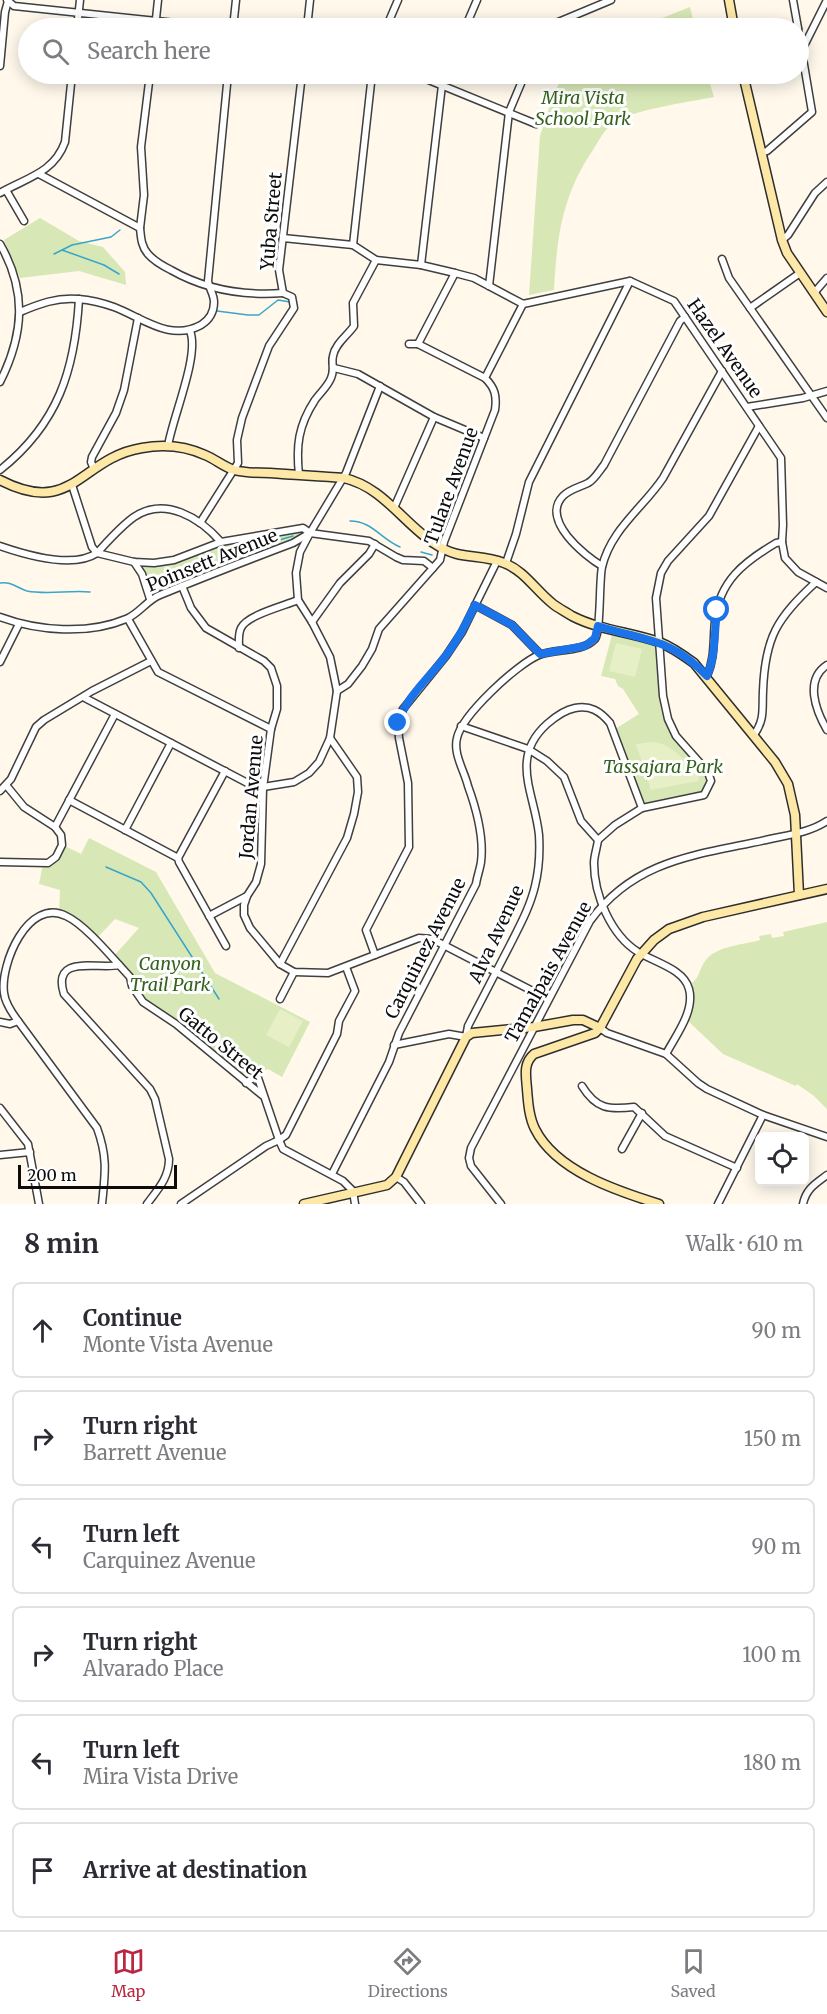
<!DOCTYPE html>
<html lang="en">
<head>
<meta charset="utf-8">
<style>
  :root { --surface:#fff; --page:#f2f2f3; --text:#2b2b33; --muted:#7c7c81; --line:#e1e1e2; --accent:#b92742 }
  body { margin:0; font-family:Merriweather,serif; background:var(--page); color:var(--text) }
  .controls { position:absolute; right:18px; bottom:18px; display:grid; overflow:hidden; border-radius:9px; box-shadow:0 3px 15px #0003 }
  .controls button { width:54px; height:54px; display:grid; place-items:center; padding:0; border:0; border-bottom:2px solid var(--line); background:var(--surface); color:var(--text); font:30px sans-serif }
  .scale { position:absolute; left:18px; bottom:15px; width:159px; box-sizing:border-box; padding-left:6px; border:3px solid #0c0c0c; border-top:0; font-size:16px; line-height:21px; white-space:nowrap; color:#0c0c0c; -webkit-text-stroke:4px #fff; paint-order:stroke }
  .stop { position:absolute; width:18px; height:18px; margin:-14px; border:4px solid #1a73e8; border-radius:50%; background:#fff }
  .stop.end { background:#1a73e8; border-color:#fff; box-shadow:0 2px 6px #0008 }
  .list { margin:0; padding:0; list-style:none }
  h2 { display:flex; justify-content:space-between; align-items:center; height:78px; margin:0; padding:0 24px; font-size:26px }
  h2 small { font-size:20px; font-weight:400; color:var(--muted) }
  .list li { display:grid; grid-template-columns:39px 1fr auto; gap:18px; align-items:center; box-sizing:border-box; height:96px; margin:0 12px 12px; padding:0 12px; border:2px solid var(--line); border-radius:9px }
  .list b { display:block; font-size:22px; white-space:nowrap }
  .list p { margin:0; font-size:20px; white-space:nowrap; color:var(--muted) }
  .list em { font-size:20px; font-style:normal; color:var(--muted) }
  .icon { flex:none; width:33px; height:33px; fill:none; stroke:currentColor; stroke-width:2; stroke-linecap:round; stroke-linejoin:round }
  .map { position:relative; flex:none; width:827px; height:1204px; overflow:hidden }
  .search { position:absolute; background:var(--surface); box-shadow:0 3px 15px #0003; left:18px; right:18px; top:18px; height:66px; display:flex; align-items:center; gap:15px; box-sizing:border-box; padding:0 21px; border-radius:33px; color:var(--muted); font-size:22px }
  .sheet { height:726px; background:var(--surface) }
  nav { display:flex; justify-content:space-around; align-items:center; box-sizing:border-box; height:84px; border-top:2px solid var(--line); background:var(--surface); font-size:16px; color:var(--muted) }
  nav a { display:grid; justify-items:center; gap:3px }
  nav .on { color:var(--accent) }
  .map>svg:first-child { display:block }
</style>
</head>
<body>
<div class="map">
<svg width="827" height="1204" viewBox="0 0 827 1204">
  <rect width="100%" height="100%" fill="#fff8eb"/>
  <g fill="#d7e8b6">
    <path d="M690 7 695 28H637Z"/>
    <path d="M564 74H707L714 97C689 102 630 110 612 124 604 130 598 142 593 150 562 195 557 237 554 290L529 295 540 136 554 93Z"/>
    <path d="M40 218 79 241 103 247 125 272 126 285 79 271 20 278 4 240Z"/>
    <path d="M299 532 301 533V536L160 591 152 590 142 571 144 565C178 566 194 551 225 544 249 538 274 536 299 532Z"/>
    <path d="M612 635 656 646 661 710 667 724 709 777 707 790 699 794 643 804 615 729 639 714 623 689 618 686 615 679 601 676Z"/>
    <path d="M89 838 156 872 215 973 310 1022 282 1077 268 1069 260 1072 257 1063 248 1065 253 1078 246 1083 179 1027 143 1002 130 977 112 958 139 928 115 919 95 940 86 932 59 914 60 890 39 884 43 864 48 863 63 845 81 854Z"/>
    <path d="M827 922V1109L814 1096 797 1084 796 1086 723 1054 687 1020 693 993 691 984C700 978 699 968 706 960 716 946 743 945 760 940L759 936 771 934 772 938 784 936 783 932Z"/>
  </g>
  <g fill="#e7efc7">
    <path d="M616 643 642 649 635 677 609 671Z"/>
    <path d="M653 742C672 743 687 763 699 777L698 781 651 790 636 744Z"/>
    <path d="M280 1009 303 1021 289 1047 266 1035Z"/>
  </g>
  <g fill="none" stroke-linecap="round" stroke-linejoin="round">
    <g stroke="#39a5ca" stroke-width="1.5">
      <path d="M62 250 104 265 119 274"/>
      <path d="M54 254 72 245 111 237 120 230"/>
      <path d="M217 311 248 315H259L278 300 290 302"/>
      <path d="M350 521C372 521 381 539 400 547"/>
      <path d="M237 552 293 536"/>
      <path d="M421 552 432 555"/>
      <path d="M0 583C11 581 17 588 27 591 47 595 70 590 90 592"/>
      <path d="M106 867 141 882 151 893 219 999"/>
    </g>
    <defs>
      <g id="street">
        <path d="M7 0 14 6 223 28"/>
        <path d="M793 0 798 28"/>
        <path d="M77 28 80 0"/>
        <path d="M155 28 158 0"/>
        <path d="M233 28 236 0"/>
        <path d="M307 28 310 0"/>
        <path d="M386 28 398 0"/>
        <path d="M465 28 477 0"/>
        <path d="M548 28 556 23 611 0"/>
        <path d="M802 50 827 0"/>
        <path d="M0 66 5 12 8 1"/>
        <path d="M414 74 536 124"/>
        <path d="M761 153 767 151 812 112 798 29"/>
        <path d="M39 174 140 228C141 237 141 246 148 254 154 261 163 266 171 270 206 290 243 296 283 293"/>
        <path d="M6 190 24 221"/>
        <path d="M0 193C26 178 54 173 65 142L72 74"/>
        <path d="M140 228 144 195 141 147 150 74"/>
        <path d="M283 238 353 245 376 260 421 265 455 273 474 278 523 304 630 281 674 301 781 458 783 525 782 542 785 558 798 572 827 588"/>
        <path d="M782 240 788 235 815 193 827 182"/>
        <path d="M0 244C27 291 24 334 0 382"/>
        <path d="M353 245 372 74"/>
        <path d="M722 259 729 278 827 418"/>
        <path d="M421 265 442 85 447 74"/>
        <path d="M489 286 509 112 525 74"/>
        <path d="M814 293 827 278"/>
        <path d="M750 308 800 273"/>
        <path d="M20 312C39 304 57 297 78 299 90 300 103 303 114 307 143 318 170 342 201 325 209 320 214 312 214 302 214 294 209 289 208 281L228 74"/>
        <path d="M409 344H418L485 378"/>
        <path d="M418 344 455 273"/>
        <path d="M334 368 358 374 434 417 484 438"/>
        <path d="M747 407 803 398 827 391"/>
        <path d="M168 446C172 419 200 355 190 331"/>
        <path d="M94 469 91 462 92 457 116 413 124 390 138 318"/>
        <path d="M0 470C58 424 75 370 79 299"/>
        <path d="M299 475C296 446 298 426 315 400 320 393 328 386 331 378 335 369 331 363 333 356 335 344 347 336 354 326L353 303 376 260"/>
        <path d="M72 485 92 547 97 553C109 540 120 527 134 517 165 496 200 518 221 542"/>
        <path d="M394 508 434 417"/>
        <path d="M200 523 238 463 237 440 242 418 269 346 294 308 292 297 283 293 279 270 302 74"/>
        <path d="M0 546C26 555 73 569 97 553L134 562 154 563 174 560 221 542 303 528 310 533"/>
        <path d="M134 562 142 574 150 599"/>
        <path d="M506 563 516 534 529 482 630 281"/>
        <path d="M602 566C585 556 540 520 563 496 570 489 580 487 588 483 595 479 599 471 604 465L680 321 685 317"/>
        <path d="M182 586 191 608 206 628 264 661 271 668 277 686V709L271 729 263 788 261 864 256 882 247 896 244 905V915L250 928 280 964 294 972 328 973 419 938 432 939 548 999"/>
        <path d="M475 605 512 625 540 654"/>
        <path d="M0 617C38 631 88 635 126 619 139 614 147 600 160 595 204 577 248 560 293 543L310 533 369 541 396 557 403 560 424 561 433 568"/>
        <path d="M128 619 158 672 271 729"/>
        <path d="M312 622 340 583 369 554 375 544"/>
        <path d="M239 648C239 641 238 634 241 628 247 615 284 606 298 600"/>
        <path d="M0 662 19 624"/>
        <path d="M827 665C804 680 816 711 827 730"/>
        <path d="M707 676C715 658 713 641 715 621 719 581 744 562 776 543L782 542"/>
        <path d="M337 691 348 684 362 666 372 649 379 629 440 560 444 542 495 410C497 396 495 388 485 378L523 304"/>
        <path d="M85 698 257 788 294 782 309 773 319 762 330 738 337 691 330 657 312 622 298 600 296 573 300 552 310 533 346 473 380 386"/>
        <path d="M461 726 528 749 547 761 564 777 581 821 598 840C597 848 594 856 594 863 594 895 611 935 638 952 654 962 684 969 689 989 695 1011 676 1035 666 1054"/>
        <path d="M754 735C765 719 762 710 763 691 765 637 777 618 816 582"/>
        <path d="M0 791 11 779 36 727 44 720 92 691 151 661"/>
        <path d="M69 800 178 858 179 862 226 946"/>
        <path d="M55 827 115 714"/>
        <path d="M125 830 171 743"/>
        <path d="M598 840 615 825 642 808 704 795 711 781 708 772 676 736 668 719 663 696 656 598 661 573 668 561 709 516 759 426"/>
        <path d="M178 858 225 771"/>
        <path d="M0 862 48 863 56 857 62 845 61 835 55 827 24 807 6 785"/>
        <path d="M209 916 247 896"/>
        <path d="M375 955 366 930 409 847 408 783 399 738 398 723 403 709 446 656 462 632 497 561"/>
        <path d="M280 964 347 838 354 814 358 792 357 777 330 738"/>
        <path d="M119 965C99 970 51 953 64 994L150 1089 155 1099 169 1159C169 1178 158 1189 147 1204"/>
        <path d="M280 999 294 972"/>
        <path d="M18 1021C12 1013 5 1003 4 993 0 964 28 897 66 916 86 925 114 960 130 977L132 986 143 1002 176 1024 262 1095"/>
        <path d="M0 1022 10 1024 18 1021 97 1128C108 1158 105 1174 102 1204"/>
        <path d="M600 1028 607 1033 666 1054 698 1083 707 1089 763 1115 827 1137"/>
        <path d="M394 1045 449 1034 466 1037 468 1026C482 999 496 972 510 945 520 925 530 907 535 886 539 870 540 852 539 835 535 794 509 758 547 724 555 717 564 710 575 708 590 705 600 711 610 723L642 808"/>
        <path d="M246 1083 257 1075 279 1140 286 1135 337 1034 339 1021 355 991 346 967"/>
        <path d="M582 1086C596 1109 609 1110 634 1107L665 1136 737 1168"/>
        <path d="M0 1108 28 1144 39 1204"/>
        <path d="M622 1149 642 1113"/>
        <path d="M0 1155 30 1152"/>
        <path d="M332 1174 389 1062 399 1033 476 884C477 877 480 869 481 862 484 838 476 808 468 786 464 770 453 754 457 738 462 715 517 664 539 655 556 648 582 653 595 639 601 631 599 581 602 567 611 529 643 508 663 478L722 371"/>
        <path d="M396 1177 404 1182 421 1204"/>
        <path d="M181 1204 266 1146 279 1140 283 1149 343 1181 353 1191 355 1204"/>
        <path d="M501 1204 471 1166 469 1158 471 1148 590 921C636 858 699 855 770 839 789 835 811 832 827 821"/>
        <path d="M718 1204 763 1115"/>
        <path d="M803 1204C806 1189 815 1184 827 1175"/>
      </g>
      <g id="secondary">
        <path d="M729 0 734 28"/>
        <path d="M743 74 782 240 787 253 827 312"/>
        <path d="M0 480C73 518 80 458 142 448 164 444 185 446 205 455 215 459 224 467 234 470 245 473 259 473 270 473 295 475 319 476 344 478 383 487 403 523 435 544 460 561 479 553 504 563 525 571 536 591 553 604 558 608 566 612 572 616 599 630 630 632 659 642 672 647 683 655 694 663L775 762 788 784 795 815 799 895"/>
        <path d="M304 1204 387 1185 396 1177 466 1037 472 1033 534 1027 573 1020H583L600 1028"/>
        <path d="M659 1204C617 1191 556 1171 535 1129 529 1117 528 1102 527 1089 526 1076 523 1063 534 1054L595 1033 600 1028 637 959 654 940 669 929 703 917 827 889"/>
      </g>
    </defs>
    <use href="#street" stroke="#3f3f3f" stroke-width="9"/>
    <use href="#secondary" stroke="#2e2e2e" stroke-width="11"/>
    <use href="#street" stroke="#fff" stroke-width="6"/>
    <use href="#secondary" stroke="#fee8a7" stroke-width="8"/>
  </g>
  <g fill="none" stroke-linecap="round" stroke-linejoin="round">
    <path stroke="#1a73e8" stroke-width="8" d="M398 723C406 697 428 679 444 658 457 642 466 624 475 605L512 625 540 654 585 646 595 638 598 626C645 641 671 638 707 676 716 655 714 633 717 610"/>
  </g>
  <g text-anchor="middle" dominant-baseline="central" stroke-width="6" stroke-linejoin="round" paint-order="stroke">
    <g font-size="18" font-style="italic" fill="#35621e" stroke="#fff">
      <text x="583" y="97">Mira Vista<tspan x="583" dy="21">School Park</tspan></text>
      <text x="663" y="766">Tassajara Park</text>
      <text x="170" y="963">Canyon<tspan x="170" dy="21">Trail Park</tspan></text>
    </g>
    <g font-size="18" fill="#0c0c0c" stroke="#fff">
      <text transform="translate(271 221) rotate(-85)">Yuba Street</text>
      <text transform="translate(725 348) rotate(55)">Hazel Avenue</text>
      <text transform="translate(451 486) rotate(-70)">Tulare Avenue</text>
      <text transform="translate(212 560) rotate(-22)">Poinsett Avenue</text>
      <text transform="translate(251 797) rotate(-85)">Jordan Avenue</text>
      <text transform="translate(496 934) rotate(-65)">Alva Avenue</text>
      <text transform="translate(425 948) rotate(-63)">Carquinez Avenue</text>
      <text transform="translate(548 972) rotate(-61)">Tamalpais Avenue</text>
      <text transform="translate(221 1043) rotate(39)">Gatto Street</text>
    </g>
  </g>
</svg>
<div class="controls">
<button><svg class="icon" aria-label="locate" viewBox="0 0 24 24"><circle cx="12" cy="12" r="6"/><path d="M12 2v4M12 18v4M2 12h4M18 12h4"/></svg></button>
</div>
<div class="scale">200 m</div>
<div class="stop" style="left:717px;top:610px"></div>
<div class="stop end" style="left:398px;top:723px"></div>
<div class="search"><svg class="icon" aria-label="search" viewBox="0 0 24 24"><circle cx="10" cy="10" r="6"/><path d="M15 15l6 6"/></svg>Search here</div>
</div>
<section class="sheet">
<h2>8 min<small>Walk · 610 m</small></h2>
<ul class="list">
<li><svg class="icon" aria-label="ahead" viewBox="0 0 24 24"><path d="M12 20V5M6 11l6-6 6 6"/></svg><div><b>Continue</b><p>Monte Vista Avenue</p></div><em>90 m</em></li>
<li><svg class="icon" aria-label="right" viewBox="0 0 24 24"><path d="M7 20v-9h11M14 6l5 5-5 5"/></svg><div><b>Turn right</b><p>Barrett Avenue</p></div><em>150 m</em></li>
<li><svg class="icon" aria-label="left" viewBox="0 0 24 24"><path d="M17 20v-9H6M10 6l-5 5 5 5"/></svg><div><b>Turn left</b><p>Carquinez Avenue</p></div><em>90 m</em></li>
<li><svg class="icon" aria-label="right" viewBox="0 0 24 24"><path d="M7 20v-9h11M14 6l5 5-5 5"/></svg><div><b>Turn right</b><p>Alvarado Place</p></div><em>100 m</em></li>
<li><svg class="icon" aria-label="left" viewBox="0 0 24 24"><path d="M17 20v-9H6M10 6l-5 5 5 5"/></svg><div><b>Turn left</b><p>Mira Vista Drive</p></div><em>180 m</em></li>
<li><svg class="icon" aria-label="arrive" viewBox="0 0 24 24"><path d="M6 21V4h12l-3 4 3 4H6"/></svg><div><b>Arrive at destination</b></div></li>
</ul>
</section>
<nav>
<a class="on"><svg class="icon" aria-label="map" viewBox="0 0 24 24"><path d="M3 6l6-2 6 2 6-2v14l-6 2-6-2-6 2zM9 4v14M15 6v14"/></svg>Map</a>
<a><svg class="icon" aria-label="directions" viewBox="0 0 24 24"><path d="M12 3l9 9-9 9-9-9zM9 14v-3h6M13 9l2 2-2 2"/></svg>Directions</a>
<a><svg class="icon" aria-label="saved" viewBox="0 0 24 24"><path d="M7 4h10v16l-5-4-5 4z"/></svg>Saved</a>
</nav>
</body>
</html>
